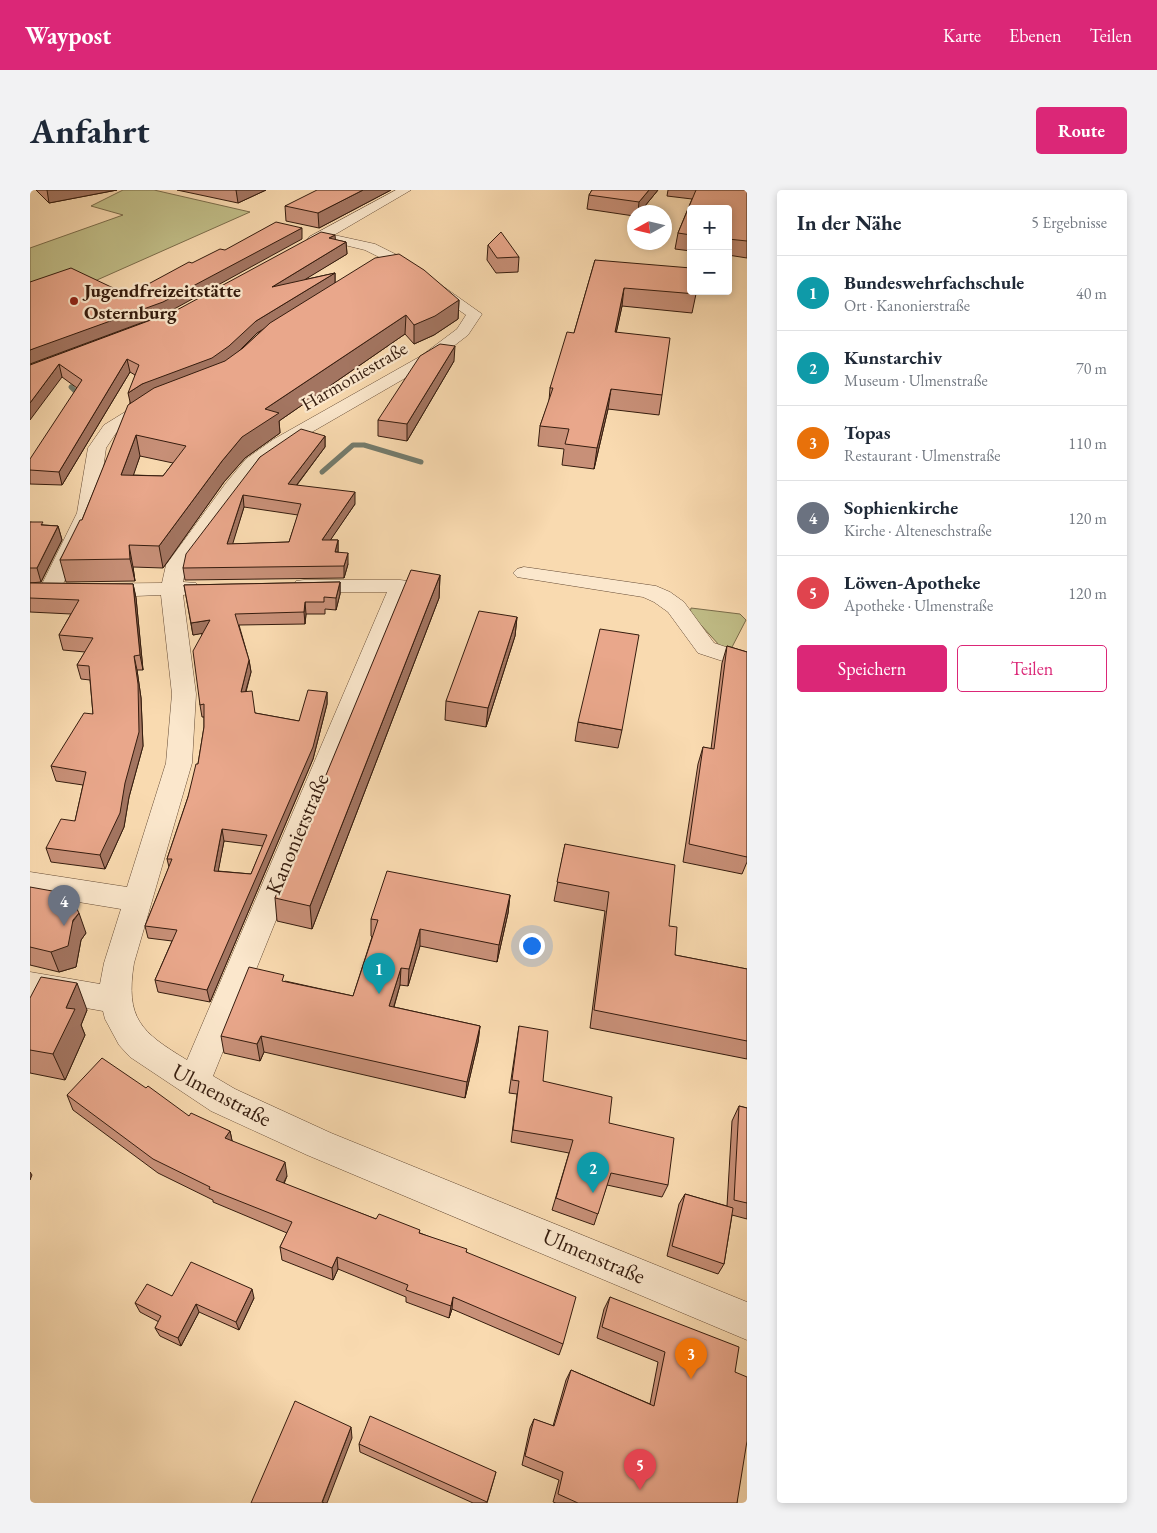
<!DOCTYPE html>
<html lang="de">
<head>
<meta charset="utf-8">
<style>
  :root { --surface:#fff; --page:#f2f2f3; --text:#1f2937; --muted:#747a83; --line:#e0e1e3; --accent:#db2777 }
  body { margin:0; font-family:"EB Garamond",serif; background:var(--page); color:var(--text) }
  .controls { position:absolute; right:15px; top:15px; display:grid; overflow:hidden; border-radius:5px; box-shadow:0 2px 8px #0003 }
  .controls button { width:45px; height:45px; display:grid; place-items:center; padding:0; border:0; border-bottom:1px solid var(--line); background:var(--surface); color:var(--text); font:25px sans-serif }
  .compass { position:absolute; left:597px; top:15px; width:45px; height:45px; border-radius:50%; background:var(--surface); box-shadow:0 2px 8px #0003; rotate:262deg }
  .you { position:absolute; left:501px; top:755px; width:18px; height:18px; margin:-12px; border:4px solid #fff; border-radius:50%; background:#1a73e8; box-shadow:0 0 0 8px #1a73e833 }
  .badge { display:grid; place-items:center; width:32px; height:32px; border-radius:50%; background:var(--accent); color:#fff; font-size:16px; font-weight:700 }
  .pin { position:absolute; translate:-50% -41px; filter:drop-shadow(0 1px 2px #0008) }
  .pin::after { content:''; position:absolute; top:26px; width:18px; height:15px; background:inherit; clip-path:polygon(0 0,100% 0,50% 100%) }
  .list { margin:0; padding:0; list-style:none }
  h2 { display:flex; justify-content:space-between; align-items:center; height:65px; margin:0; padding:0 20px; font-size:21px }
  h2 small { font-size:16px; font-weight:400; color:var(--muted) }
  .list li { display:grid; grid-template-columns:32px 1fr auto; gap:15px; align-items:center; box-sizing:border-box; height:75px; padding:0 20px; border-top:1px solid var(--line) }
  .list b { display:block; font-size:19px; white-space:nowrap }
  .list p { margin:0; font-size:16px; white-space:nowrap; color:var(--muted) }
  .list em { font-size:16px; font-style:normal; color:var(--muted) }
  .actions { display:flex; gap:10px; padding:15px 20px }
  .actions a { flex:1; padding:11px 0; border:1px solid var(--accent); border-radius:5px; text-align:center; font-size:18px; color:var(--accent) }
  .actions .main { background:var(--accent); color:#fff }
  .map { position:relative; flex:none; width:717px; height:1313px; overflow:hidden; border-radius:5px }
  header { display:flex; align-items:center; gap:30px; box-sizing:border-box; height:70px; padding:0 25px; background:var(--accent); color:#fff }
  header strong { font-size:24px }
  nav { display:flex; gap:28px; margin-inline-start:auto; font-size:18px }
  .intro { display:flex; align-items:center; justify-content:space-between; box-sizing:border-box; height:120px; padding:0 30px }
  h1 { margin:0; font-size:35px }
  .button { padding:12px 22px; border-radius:5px; background:var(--accent); color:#fff; font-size:18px; font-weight:700 }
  main { display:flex; gap:30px; padding:0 30px }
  aside { flex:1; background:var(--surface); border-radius:5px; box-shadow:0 2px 8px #0003 }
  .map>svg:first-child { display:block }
</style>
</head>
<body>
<header>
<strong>Waypost</strong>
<nav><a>Karte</a><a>Ebenen</a><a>Teilen</a></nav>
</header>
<div class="intro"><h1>Anfahrt</h1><a class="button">Route</a></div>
<main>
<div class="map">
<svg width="717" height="1313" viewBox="0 0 717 1313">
  <rect width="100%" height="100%" fill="#f9dab0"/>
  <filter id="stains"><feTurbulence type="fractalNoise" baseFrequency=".004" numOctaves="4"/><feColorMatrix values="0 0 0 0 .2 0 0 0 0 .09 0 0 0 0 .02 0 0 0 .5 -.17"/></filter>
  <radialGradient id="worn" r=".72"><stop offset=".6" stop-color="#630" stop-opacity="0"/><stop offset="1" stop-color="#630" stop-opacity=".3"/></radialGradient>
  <g fill="#c1be88" stroke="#7b6d4b">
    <path d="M93 0H124L220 22 58 94 0 100V58L93 25 61 16Z"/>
    <path d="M661 418 710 424 716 430 701 459 690 456 660 423Z"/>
  </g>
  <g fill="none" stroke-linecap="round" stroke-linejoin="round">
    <g stroke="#747b6c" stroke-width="5">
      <path d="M41 197 52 208"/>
      <path d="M292 282 323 255H334L391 272"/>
    </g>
    <defs>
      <g id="minor">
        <path d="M366 0H381L304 45 345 54 373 68 452 124 438 145 403 172 256 257 230 277 156 375 153 392 166 393 169 398 166 403 153 405 166 504 162 573 104 773C95 829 111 842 157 870L357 402H274L266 401 263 396 266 391 274 390H370L378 391 381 396 183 886 205 899 301 943 717 1112V1150L277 965 181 921 100 867 89 855 75 829 73 821 0 808V782L70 794 74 773 91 719 0 704V682L97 697 136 573 142 504 131 405 79 407 0 406V394H12L47 323 58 258 74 235 116 209 122 208 128 209 131 213 128 217 86 243 76 258 67 323 33 394 132 393 136 375 196 293 216 269 244 249 391 166 427 139 436 125 363 74 335 60 294 50 284 54 277 50 279 47Z"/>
        <path d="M494 377 626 396 640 402 654 412 684 453 717 464V479L668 463 638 422 624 412 613 407 487 387 483 383 487 379Z"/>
      </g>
    </defs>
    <use href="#minor" stroke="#664c36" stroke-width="1"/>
    <use href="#minor" fill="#fbe7cc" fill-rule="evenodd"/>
  </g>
  <g fill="#c89078" stroke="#351c0e" fill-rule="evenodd">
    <path d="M6 0H87L19 13Z"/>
    <path d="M147 0H236L208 13Z"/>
    <path d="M361 0 289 38 256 31 255 16Z"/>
    <path d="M562 0H628L610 22H604V26L557 19 559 5Z"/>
    <path d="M638 0H717V68L698 65V19H661V61L645 59 648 43 662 9 637 6Z"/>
    <path d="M306 50 316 52 317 64 273 90 305 83V93L429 110 428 129 404 145 384 154 375 144 249 231 250 243 215 268 194 292 133 378 103 377 105 391 36 392 30 370 52 330 100 213 105 185 100 182 32 295 0 294V280L47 198 32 187 0 175 145 121ZM232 140 213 158 209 161 227 143ZM110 266 143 273 133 286 103 285Z"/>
    <path d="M458 55 489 67 488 82 466 83 457 70Z"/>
    <path d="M565 70 666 104 662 123 592 116 586 143 632 205 629 225 578 219 564 279 532 275 534 259 508 256 510 236 519 211 520 198 544 143Z"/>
    <path d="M424 171 377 251 348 246V230Z"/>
    <path d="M295 246V257L267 295 325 314 300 350H308V362L318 374 314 388 155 390 153 378 230 267ZM214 317 268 325 259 352 202 354Z"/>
    <path d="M0 332 14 335 28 336 32 350 11 392 0 393Z"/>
    <path d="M410 385 409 408 282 739 247 731 245 708Z"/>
    <path d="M310 392V404L306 420 295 419V424H276L275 434 209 435 219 470 221 482 216 502 225 523 269 531 297 502V514L283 569 180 812 128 802 125 790 142 751 118 748 115 736 139 677 137 669 158 607 168 574 174 537V527H172L170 515 172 443 163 445 154 395ZM194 651 233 656 221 684 188 681Z"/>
    <path d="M0 393 103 394 106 408 113 480H107L111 508 113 556 99 607 94 637 75 679 21 672 16 658 45 631 53 595 26 591 21 576 63 524 60 490 51 489 47 475 55 462 33 460 29 445 41 424 0 422Z"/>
    <path d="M487 427 485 446 456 537 415 530 416 511Z"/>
    <path d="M697 456 717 462V672L712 684 653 672 668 574 673 557 681 559 692 473Z"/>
    <path d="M548 532 592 540 588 558 545 551Z"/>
    <path d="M535 654 639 736 645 765 717 779V869L560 838 575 721 524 711Z"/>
    <path d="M0 697 56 743 51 750 46 777 29 782 0 775Z"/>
    <path d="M480 705 478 723 467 772 390 756 378 796 370 795 364 817 450 836 448 852 435 908 234 862 230 871 194 863 191 846 255 791 323 806 342 747 341 746V729Z"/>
    <path d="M0 808 57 820 51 835 55 845 35 890 0 883Z"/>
    <path d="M489 836 513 891 579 933 638 995 632 1007 577 995 564 1035 522 1020 539 963 481 952 487 904 479 903Z"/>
    <path d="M37 905 159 926 200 941 202 951 257 986 254 994 346 1029 390 1043 437 1062 533 1154 529 1165 422 1119 419 1128 376 1112V1107L308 1079 303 1090 252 1070 250 1057 257 1043 183 1012V1010L128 983 43 920Z"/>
    <path d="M709 916 717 918V1029L702 1025 694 1074 688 1084 637 1066 649 1014 655 1004 697 1016 702 931Z"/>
    <path d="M142 1106 224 1108 209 1140 169 1122 151 1156 130 1146 125 1138 129 1132 110 1122 105 1113Z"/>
    <path d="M580 1107 705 1182 707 1313H526L523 1312 529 1290 492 1275 500 1238 504 1229 523 1236 536 1190 541 1180 620 1214 628 1172 567 1148 574 1119Z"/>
    <path d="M329 1254 466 1282 457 1313H443L330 1262Z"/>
  </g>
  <g fill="#a37561" stroke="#351c0e">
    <path d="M17 0H87L19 13Z"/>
    <path d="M206 0H236L208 13Z"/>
    <path d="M333 0H361L289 38 288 23Z"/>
    <path d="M619 0H628L610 22H608L609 12Z"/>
    <path d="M272 38V49L135 124 0 174V160Z"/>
    <path d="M305 45 306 56 299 48Z"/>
    <path d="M316 52 317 64 243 109 242 97Z"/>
    <path d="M305 83V95L227 143 201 169 101 216 98 203 112 194 226 131Z"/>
    <path d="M594 98 592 116 582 162 585 142Z"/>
    <path d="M429 110 428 129 404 145 384 154V135Z"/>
    <path d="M376 125 375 144 249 231 250 243 215 268 194 292 133 378 129 356 192 271 235 219Z"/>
    <path d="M425 156 424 171 377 251V234Z"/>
    <path d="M97 169 100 182 32 295 29 282Z"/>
    <path d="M29 174 32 187 0 230V213Z"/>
    <path d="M581 199 578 219 564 279 567 258Z"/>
    <path d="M106 245 110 266 96 307 91 285Z"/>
    <path d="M295 246V257L259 305 258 294Z"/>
    <path d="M325 302V314L293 361 292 350Z"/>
    <path d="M213 305 214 317 199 366 197 354Z"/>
    <path d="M28 336 32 350 11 392 7 378Z"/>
    <path d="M308 350V362H305Z"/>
    <path d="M99 355 103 377 105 391 100 369Z"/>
    <path d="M318 363V374L314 388V376Z"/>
    <path d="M410 385 409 408 282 739 280 716Z"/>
    <path d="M310 392V404L306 420V408Z"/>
    <path d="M103 394 106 408 113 480 110 465Z"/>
    <path d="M275 412 276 424 275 434 274 422Z"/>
    <path d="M487 427 485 446 456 537 458 518Z"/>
    <path d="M180 430 181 442 163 445 161 433Z"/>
    <path d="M104 466 107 480 111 508 113 556 99 607 94 637 75 679 70 665Z"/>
    <path d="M219 470 221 482 212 514 211 502Z"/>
    <path d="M297 502V514L283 569 180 812 177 800Z"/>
    <path d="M192 639 194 651 186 693 184 681Z"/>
    <path d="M480 705 478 723 467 772 469 755Z"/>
    <path d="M49 723 56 743 51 750 46 777 29 782 21 762Z"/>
    <path d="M390 739V756L378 796 379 779Z"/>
    <path d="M371 778 370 795 359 833V816Z"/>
    <path d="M47 793 57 820 51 835 55 845 35 890 23 864 36 818Z"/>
    <path d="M450 836 448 852 435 908 437 892Z"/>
    <path d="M231 846 234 862 230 871 227 854Z"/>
    <path d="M200 941 203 955 195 948Z"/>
    <path d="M255 972 257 986 248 1004 246 990Z"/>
    <path d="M0 982 2 985 0 990Z"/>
    <path d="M307 1067 308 1079 303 1090 302 1078Z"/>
    <path d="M222 1099 224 1108 209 1140 206 1132Z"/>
    <path d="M423 1107 422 1119 419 1128 421 1116Z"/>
    <path d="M166 1114 169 1122 151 1156 148 1148Z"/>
    <path d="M321 1237 322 1248 297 1313H292Z"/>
  </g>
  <g fill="#e9a78b" stroke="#351c0e" fill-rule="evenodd">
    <path d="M287 0H333L288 23 255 16Z"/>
    <path d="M562 0H619L609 12 559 5Z"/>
    <path d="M666 0H717V51L698 49V19H661V45L648 43Z"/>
    <path d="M246 32 272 38 133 112 0 160V92L41 78 98 105 159 72 162 73 190 59 195 60Z"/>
    <path d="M291 42 305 45 299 48 316 52 242 97 305 83 226 131 199 156 182 168 112 194 98 203 109 175 97 169 29 282 0 280V269L52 190 29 174 0 213V175L145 121Z"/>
    <path d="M471 42 489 67 467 68 458 55Z"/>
    <path d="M369 64 394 80 429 110 405 126 384 135 376 125 235 219 249 223 212 247 192 271 129 356 99 355 100 369 30 370 50 330H52L98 215 124 198 195 171 213 158 240 133 345 68ZM106 245 156 256 133 286 91 285Z"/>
    <path d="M565 70 661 78V101H666V104L594 98 585 142 640 148 632 205 581 199 567 258 535 254 539 239 510 236 523 198H520L537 142 544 143Z"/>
    <path d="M410 154 425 156 377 234 348 230 390 166Z"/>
    <path d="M271 239 295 246 258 294 325 302 292 350H308L305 362 318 363 314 376 153 378 156 364 230 267ZM213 305 271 314 259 352 197 354Z"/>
    <path d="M0 332H13L11 335 28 336 7 378H0Z"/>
    <path d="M381 380 410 385 280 716 245 708Z"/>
    <path d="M310 392 306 408 294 407V412H275L274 422 205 424 219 470 211 502 222 501 225 523 269 531 278 500 297 502 283 557 177 800 125 790 147 740 115 736 142 669H137L158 607 166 574H168L174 537V514L170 515 163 461 180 430 161 433 154 395ZM192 639 237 645 221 684 184 681Z"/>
    <path d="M0 393 103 394 110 465 104 466 108 494 109 542 95 593 90 623 70 665 16 658 31 629 45 631 56 582 21 576 54 523 63 524 59 476 47 475 63 448 29 445 49 410 0 408Z"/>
    <path d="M449 421 487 427 458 518 416 511Z"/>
    <path d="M570 439 609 445 592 540 548 532Z"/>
    <path d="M697 456 717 462V667L659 654 673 557 684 559Z"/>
    <path d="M535 654 645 675 639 736 647 737 645 765 717 779V851L564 820 579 702 527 692Z"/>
    <path d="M357 681 480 705 469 755 390 739 379 779 371 778 359 816 450 836 437 892 231 846 227 854 191 846 219 777 254 785 252 791 323 806 348 730 341 729Z"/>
    <path d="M0 697 39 704 49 723 43 730 38 756 21 762 0 757Z"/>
    <path d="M11 787 47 793 36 818 45 819 23 864 0 860V808Z"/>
    <path d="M489 836 518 841 513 891 582 907 579 933 644 948 638 995 581 983 568 1024 526 1008 543 950 483 940 489 891 482 890Z"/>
    <path d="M72 868 116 898 118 896 159 926 161 923 200 941 195 948 255 972 246 990 346 1029 349 1024 390 1040 389 1043 437 1059 436 1062 546 1107 533 1154 423 1107 421 1116 376 1100 378 1095 307 1067 302 1078 250 1057 262 1032 179 999 180 997 123 969 37 905Z"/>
    <path d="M709 916 717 918V1013L704 1010Z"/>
    <path d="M655 1004 703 1018 694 1074 642 1056Z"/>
    <path d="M161 1072 222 1099 206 1132 166 1114 148 1148 125 1138 131 1126 105 1113 117 1094 142 1106Z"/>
    <path d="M580 1107 709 1157 705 1182 717 1187V1251L707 1313H548L528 1304 533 1282 495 1266 504 1229 524 1236 541 1180 624 1216 635 1162 572 1137Z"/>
    <path d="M265 1211 321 1237 292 1312 294 1313H221Z"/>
    <path d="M340 1226 466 1282 457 1312 329 1254Z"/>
  </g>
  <circle fill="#8f2418" stroke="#fbe7cc" stroke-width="2" cx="44" cy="111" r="5"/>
  <g text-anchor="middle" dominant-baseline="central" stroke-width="4.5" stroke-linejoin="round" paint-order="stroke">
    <g font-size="19" font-weight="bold" fill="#351c0e" stroke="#fbe7cc" text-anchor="start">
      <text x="54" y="100">Jugendfreizeitstätte<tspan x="54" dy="22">Osternburg</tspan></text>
    </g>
    <g font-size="19" fill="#351c0e" stroke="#fbe7cc">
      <text transform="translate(324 186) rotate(-30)">Harmoniestraße</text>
    </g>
    <g font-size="22" fill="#351c0e" stroke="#fbe7cc">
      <text transform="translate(267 644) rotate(-67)">Kanonierstraße</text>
      <text transform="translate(192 905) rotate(28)">Ulmenstraße</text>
      <text transform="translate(564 1066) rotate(23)">Ulmenstraße</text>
    </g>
  </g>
  <rect width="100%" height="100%" filter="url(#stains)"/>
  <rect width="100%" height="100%" fill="url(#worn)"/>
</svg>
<div class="controls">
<button>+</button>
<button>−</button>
</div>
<svg class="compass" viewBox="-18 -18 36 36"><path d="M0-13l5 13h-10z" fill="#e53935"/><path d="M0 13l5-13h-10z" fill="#747a83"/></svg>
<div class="you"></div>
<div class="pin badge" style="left:349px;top:804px;background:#0f9aa8">1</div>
<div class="pin badge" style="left:563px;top:1003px;background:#0f9aa8">2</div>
<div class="pin badge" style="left:661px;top:1189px;background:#e8710a">3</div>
<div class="pin badge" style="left:34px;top:736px;background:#6b7280">4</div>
<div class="pin badge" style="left:610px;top:1300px;background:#e0444e">5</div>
</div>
<aside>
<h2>In der Nähe<small>5 Ergebnisse</small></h2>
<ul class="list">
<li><span class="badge" style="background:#0f9aa8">1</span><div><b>Bundeswehrfachschule</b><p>Ort · Kanonierstraße</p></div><em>40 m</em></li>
<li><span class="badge" style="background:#0f9aa8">2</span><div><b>Kunstarchiv</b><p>Museum · Ulmenstraße</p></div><em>70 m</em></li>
<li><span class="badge" style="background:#e8710a">3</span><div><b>Topas</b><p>Restaurant · Ulmenstraße</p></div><em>110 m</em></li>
<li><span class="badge" style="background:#6b7280">4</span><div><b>Sophienkirche</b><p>Kirche · Alteneschstraße</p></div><em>120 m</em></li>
<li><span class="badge" style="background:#e0444e">5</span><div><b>Löwen-Apotheke</b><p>Apotheke · Ulmenstraße</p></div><em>120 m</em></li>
</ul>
<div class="actions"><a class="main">Speichern</a><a>Teilen</a></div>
</aside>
</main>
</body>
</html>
